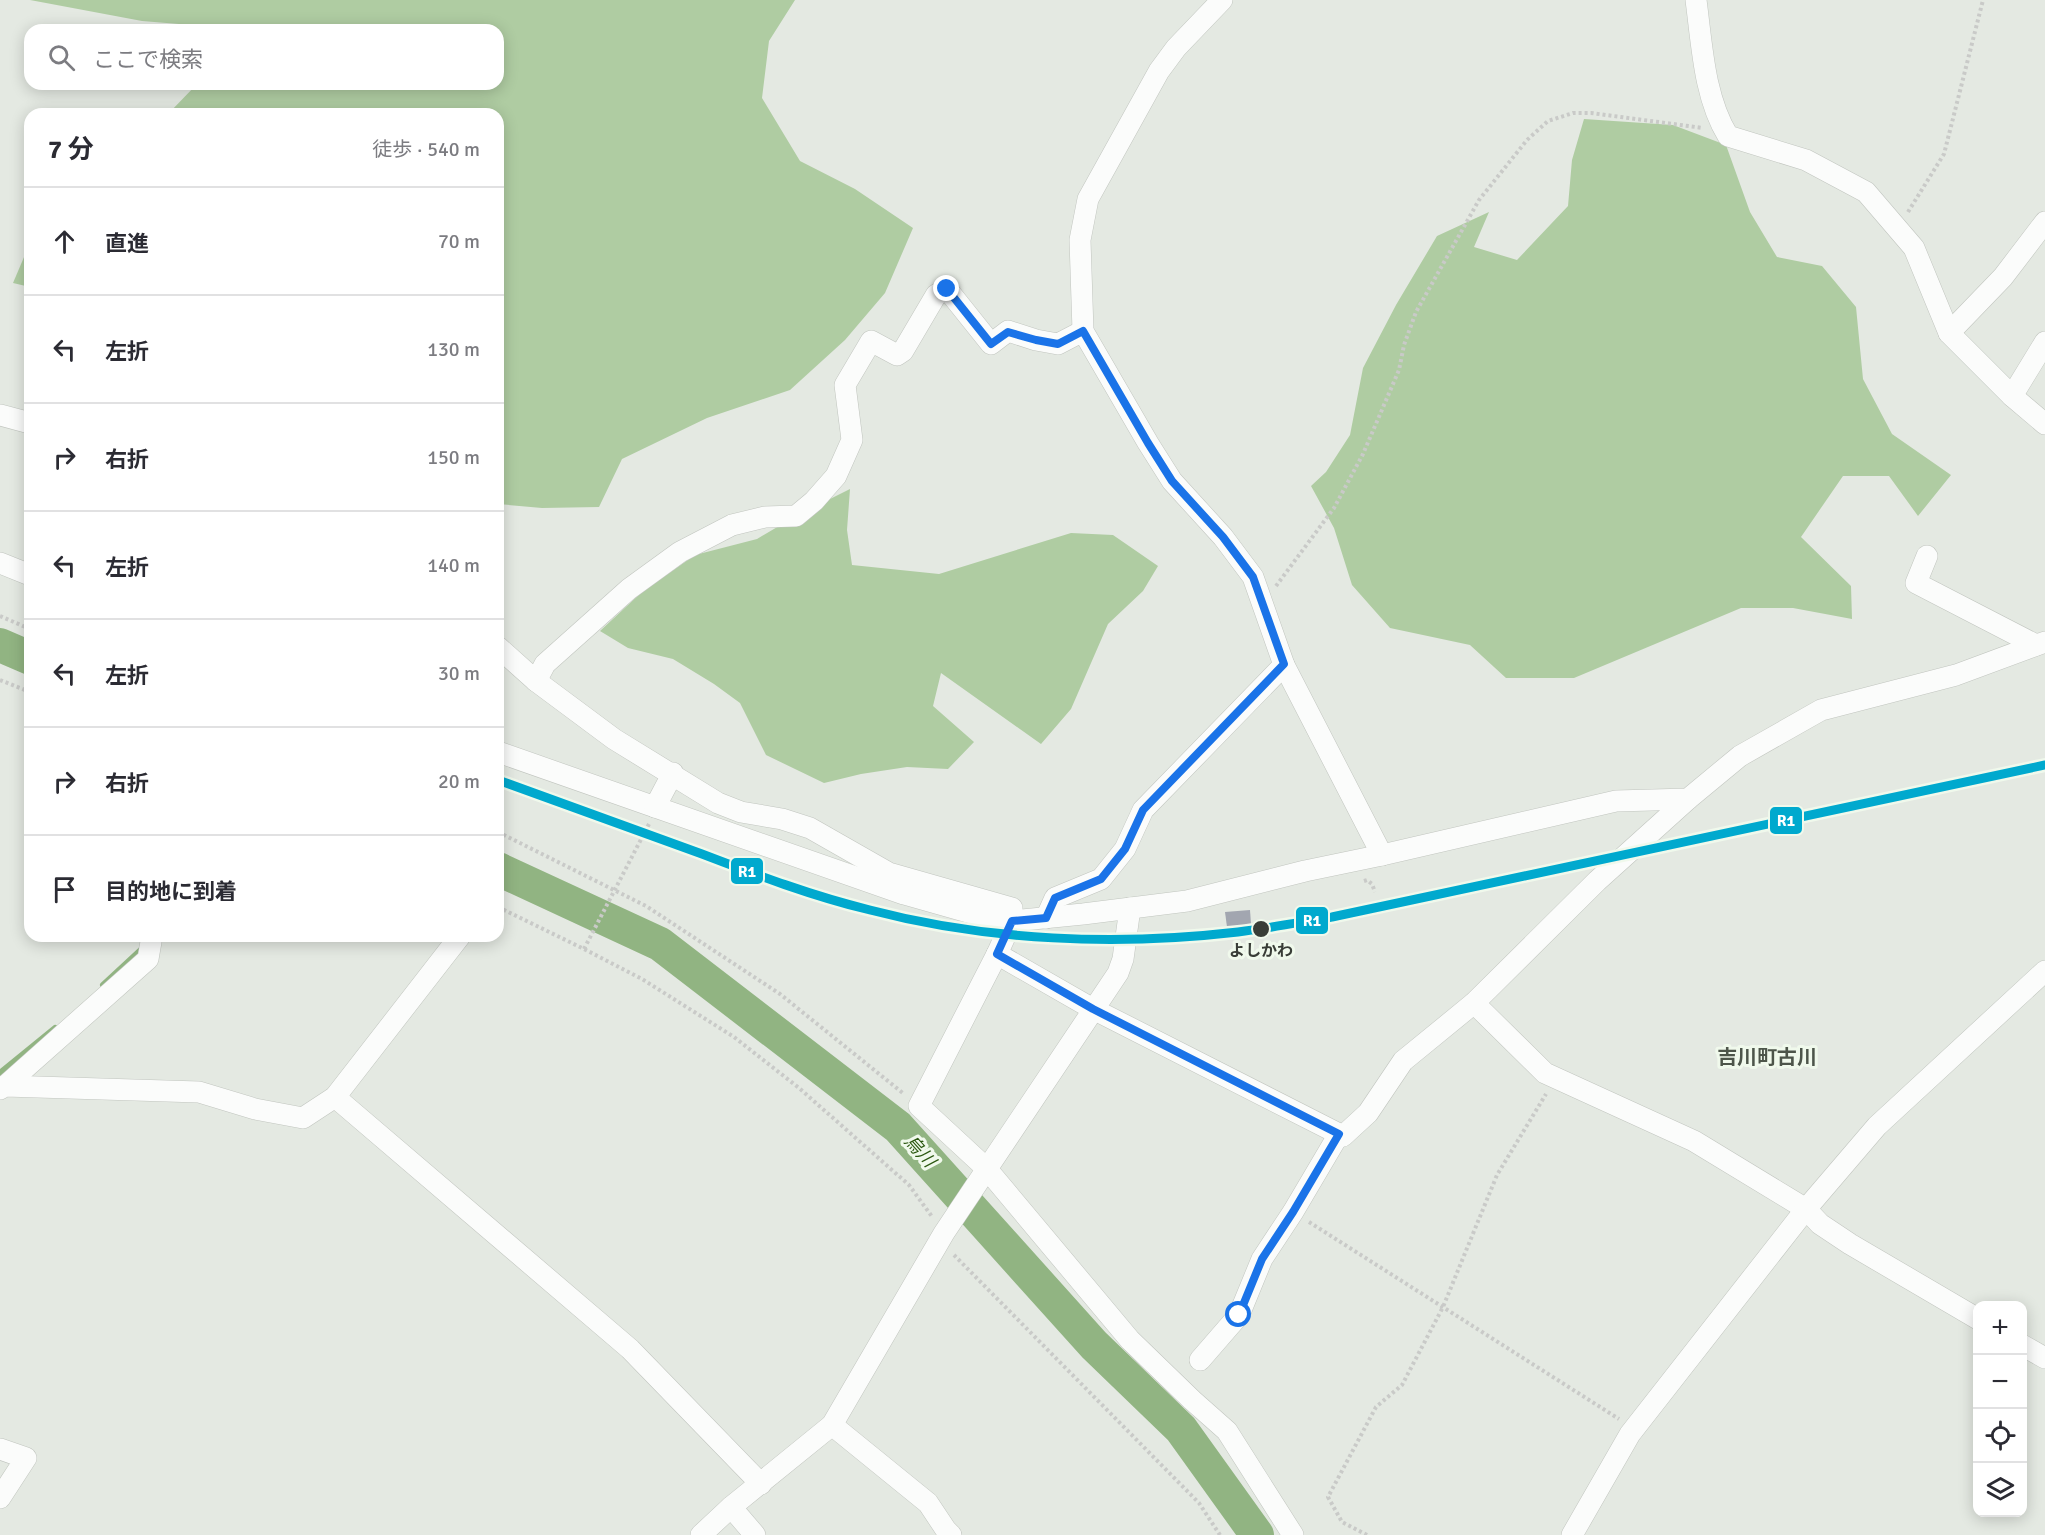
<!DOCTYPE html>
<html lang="ja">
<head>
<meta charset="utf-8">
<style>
  :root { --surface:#fff; --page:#f2f2f3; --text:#2b2b33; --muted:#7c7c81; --line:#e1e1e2 }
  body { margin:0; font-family:Signika,"Noto Sans JP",sans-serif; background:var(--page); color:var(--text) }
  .controls { position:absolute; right:18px; bottom:18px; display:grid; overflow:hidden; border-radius:12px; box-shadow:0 3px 15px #0003 }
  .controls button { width:54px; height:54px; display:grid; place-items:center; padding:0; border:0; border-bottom:2px solid var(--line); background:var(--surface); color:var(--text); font:30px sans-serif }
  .stop { position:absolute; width:18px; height:18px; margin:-14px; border:4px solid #1a73e8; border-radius:50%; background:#fff }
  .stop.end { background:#1a73e8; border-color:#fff; box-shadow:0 2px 6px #0008 }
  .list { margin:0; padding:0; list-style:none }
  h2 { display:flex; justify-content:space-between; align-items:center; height:78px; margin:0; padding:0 24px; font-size:26px }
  h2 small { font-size:20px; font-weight:400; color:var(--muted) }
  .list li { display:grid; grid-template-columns:39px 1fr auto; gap:18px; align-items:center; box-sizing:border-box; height:108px; padding:0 24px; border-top:2px solid var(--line) }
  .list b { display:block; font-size:22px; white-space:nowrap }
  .list em { font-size:20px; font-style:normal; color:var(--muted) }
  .icon { flex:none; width:33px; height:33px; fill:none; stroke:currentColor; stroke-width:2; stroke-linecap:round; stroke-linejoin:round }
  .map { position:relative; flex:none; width:2045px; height:1535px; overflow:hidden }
  .search { position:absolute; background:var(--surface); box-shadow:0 3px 15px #0003; left:24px; top:24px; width:480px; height:66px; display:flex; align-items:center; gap:15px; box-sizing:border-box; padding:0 21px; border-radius:18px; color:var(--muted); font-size:22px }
  .panel { position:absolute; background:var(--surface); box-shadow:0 3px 15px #0003; left:24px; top:108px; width:480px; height:834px; border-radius:18px }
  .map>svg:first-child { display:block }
</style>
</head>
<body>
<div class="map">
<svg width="2045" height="1535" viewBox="0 0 2045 1535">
  <rect width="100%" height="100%" fill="#e4e9e2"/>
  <g fill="#afcca2">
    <path d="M30 0H795L769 41 762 98 800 161 855 189 913 228 885 293 845 340 790 390 707 418 622 459 599 507 542 508 498 504V114H168L197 84H498V30H193L191 25 142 21Z"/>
    <path d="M1584 119 1673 125 1726 145 1750 212 1777 257 1822 266 1856 307 1863 379 1892 434 1951 475 1918 516 1889 476H1843L1801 537 1851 586 1852 619 1793 608H1741L1574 678H1506L1470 645 1390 628 1352 585 1334 528 1311 486 1326 472 1350 435 1363 368 1396 305 1437 236 1489 212 1474 247 1517 260 1568 206 1572 160Z"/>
    <path d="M30 243V287L13 283Z"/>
    <path d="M850 489 847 530 852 565 939 574 1071 533 1113 535 1158 566 1143 591 1108 624 1071 709 1041 744 941 673 933 706 974 742 948 769 907 767 861 774 824 783 766 755 740 703 714 684 673 659 628 648 600 631 642 592 695 555 757 539 796 516Z"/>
  </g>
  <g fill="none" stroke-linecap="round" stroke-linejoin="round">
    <g stroke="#91b482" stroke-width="6">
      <path d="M103 985 144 947"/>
      <path d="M0 1073 55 1028"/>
    </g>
    <g stroke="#91b482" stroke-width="34">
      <path d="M0 645 30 658"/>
      <path d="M498 869 660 944 898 1127 1094 1345 1181 1429 1257 1535"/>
    </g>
  </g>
  <path fill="#a2a6b0" d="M1250 910 1251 924 1227 927 1225 912Z"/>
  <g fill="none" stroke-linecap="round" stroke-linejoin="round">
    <defs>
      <g id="minor">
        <path d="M1222 0 1176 48 1159 71 1088 199 1080 240 1083 331 1148 443 1172 481 1223 537 1253 577 1284 665 1382 855"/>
        <path d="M1696 0C1702 45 1704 97 1728 136L1806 160 1866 192 1914 248 1949 333 2012 396 2045 424"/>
        <path d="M1949 333 2003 277 2045 222"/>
        <path d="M2012 396 2045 342"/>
        <path d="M0 415 30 423"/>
        <path d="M1927 556 1916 583 2036 645"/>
        <path d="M0 563 30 575"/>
        <path d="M498 647 536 681 614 739 718 803 741 812 782 819 810 828 889 873 1012 908V921L997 954 919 1106 986 1168 1130 1340 1192 1400 1227 1431 1293 1535"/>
        <path d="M536 681 545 664 629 589 680 552 732 525 765 517 796 516 814 501 836 476 852 440 845 385 871 341 897 355 903 351 936 295 947 289 991 344 1008 331 1036 340 1058 344 1083 331"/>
        <path d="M498 752 904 894 971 913 1012 921 1083 914 1187 901 1305 871 1382 855 1616 801 1688 799 1740 756 1821 710 1956 675 2045 642"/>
        <path d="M655 807 673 773"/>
        <path d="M1046 918 1055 898 1101 879 1125 849 1143 810 1284 665"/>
        <path d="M997 954 1093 1009 1343 1136 1368 1113 1403 1061 1474 1003 1597 881 1688 799"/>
        <path d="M1474 1003 1545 1073 1694 1141 1806 1209 1820 1224 1850 1244 1978 1319"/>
        <path d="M5 1086 148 959 152 936"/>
        <path d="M0 1089 5 1086 199 1092 255 1109 303 1118 335 1097 460 936"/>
        <path d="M335 1097 630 1349 761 1484"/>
        <path d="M2022 1345 2045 1358"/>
        <path d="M1200 1360 1239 1315 1262 1259 1293 1212 1339 1134"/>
        <path d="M832 1425 928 1503 946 1530 951 1535"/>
        <path d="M0 1449 26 1458 0 1498"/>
        <path d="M731 1507 755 1535"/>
        <path d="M701 1535 731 1507 832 1425 944 1233 1118 973 1123 959 1130 908"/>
        <path d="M1572 1535 1630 1434 1806 1209 1877 1126 2045 971"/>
      </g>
    </defs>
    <use href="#minor" stroke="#c1c5bf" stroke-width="22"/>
    <g stroke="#c9cac8" stroke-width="4" stroke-dasharray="3 3" stroke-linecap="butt">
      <path d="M1908 212 1944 154 1983 0"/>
      <path d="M1276 586 1334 508 1363 454 1399 370 1404 345 1416 312 1479 200 1527 140 1548 121 1573 113H1591L1703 128"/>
      <path d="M0 616 30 629"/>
      <path d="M0 680 30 692"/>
      <path d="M498 832 646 906 780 994 904 1094"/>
      <path d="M1364 881 1367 880 1372 884 1375 892"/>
      <path d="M498 907 584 949 642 979 734 1037 799 1088 909 1185 933 1218"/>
      <path d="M584 949 649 824"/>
      <path d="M1309 1222 1619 1419"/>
      <path d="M954 1255 1199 1503 1220 1535"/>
      <path d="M1367 1535 1342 1522 1328 1497 1376 1407 1402 1385 1443 1307 1497 1175 1546 1094"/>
    </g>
    <use href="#minor" stroke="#fbfcfb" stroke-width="21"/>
    <defs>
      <path id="rail-1" d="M498 780C566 805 634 830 702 854 757 875 812 896 870 910 988 941 1117 946 1238 932 1270 928 1301 922 1332 917L2045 765"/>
    </defs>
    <use href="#rail-1" stroke="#f0f9ec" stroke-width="14"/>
    <use href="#rail-1" stroke="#00a9ce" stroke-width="9"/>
  </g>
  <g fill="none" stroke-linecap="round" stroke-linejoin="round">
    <path stroke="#1a73e8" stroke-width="8" d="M947 289 991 344 1008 332 1036 340 1058 344 1083 331 1148 443 1172 481 1223 537 1253 577 1284 664 1143 810 1125 849 1101 879 1055 898 1046 918 1012 921 997 954 1093 1009 1339 1134 1293 1212 1262 1259 1239 1315"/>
  </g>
  <circle fill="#393d37" stroke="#f0f9ec" stroke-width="2" cx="1261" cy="929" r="9"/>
  <g text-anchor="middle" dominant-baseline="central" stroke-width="6" stroke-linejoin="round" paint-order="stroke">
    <g font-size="16" font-weight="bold" fill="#393d37" stroke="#f0f9ec">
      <text x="1261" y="951">よしかわ</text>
    </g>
    <g font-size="18" font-style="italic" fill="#2b5810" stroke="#f0f9ec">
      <text transform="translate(920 1151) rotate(48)">烏川</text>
    </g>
    <g font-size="20" font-weight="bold" fill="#4d554a" stroke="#f0f9ec">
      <text x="1767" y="1057">吉川町古川</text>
    </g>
  </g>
  <g stroke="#f0f9ec" stroke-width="2">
    <rect x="1769" y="806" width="34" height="29" rx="6" fill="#00a9ce"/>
    <rect x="730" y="857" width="34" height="28" rx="6" fill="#00a9ce"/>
    <rect x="1295" y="906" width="34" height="29" rx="6" fill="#00a9ce"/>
  </g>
  <g font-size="16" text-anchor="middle" font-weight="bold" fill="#fff">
    <text x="1786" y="826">R1</text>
    <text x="747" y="877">R1</text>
    <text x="1312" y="926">R1</text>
  </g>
</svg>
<div class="controls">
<button>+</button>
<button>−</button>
<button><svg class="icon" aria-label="locate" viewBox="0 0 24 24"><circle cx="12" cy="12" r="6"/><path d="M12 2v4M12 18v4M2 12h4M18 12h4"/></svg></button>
<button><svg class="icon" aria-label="layers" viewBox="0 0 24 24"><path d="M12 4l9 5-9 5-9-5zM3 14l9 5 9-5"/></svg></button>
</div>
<div class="stop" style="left:1239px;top:1315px"></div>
<div class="stop end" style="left:947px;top:289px"></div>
<div class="search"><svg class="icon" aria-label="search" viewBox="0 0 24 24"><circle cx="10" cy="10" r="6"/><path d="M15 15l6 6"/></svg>ここで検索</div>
<section class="panel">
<h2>7 分<small>徒歩 · 540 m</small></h2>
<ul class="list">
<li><svg class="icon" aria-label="ahead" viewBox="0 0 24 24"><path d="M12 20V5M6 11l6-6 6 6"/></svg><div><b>直進</b></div><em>70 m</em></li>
<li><svg class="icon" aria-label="left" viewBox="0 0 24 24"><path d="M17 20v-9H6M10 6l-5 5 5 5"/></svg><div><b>左折</b></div><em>130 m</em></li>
<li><svg class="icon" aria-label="right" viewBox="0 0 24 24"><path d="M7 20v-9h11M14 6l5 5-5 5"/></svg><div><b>右折</b></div><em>150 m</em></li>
<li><svg class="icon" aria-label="left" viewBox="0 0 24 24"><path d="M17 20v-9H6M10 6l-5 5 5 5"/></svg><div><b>左折</b></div><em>140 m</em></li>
<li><svg class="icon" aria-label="left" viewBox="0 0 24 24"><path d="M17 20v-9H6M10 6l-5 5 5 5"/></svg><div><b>左折</b></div><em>30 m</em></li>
<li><svg class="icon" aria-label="right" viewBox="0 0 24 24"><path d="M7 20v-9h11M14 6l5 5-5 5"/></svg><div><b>右折</b></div><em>20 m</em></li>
<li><svg class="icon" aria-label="arrive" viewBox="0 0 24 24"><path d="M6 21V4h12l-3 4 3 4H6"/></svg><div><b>目的地に到着</b></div></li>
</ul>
</section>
</div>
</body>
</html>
